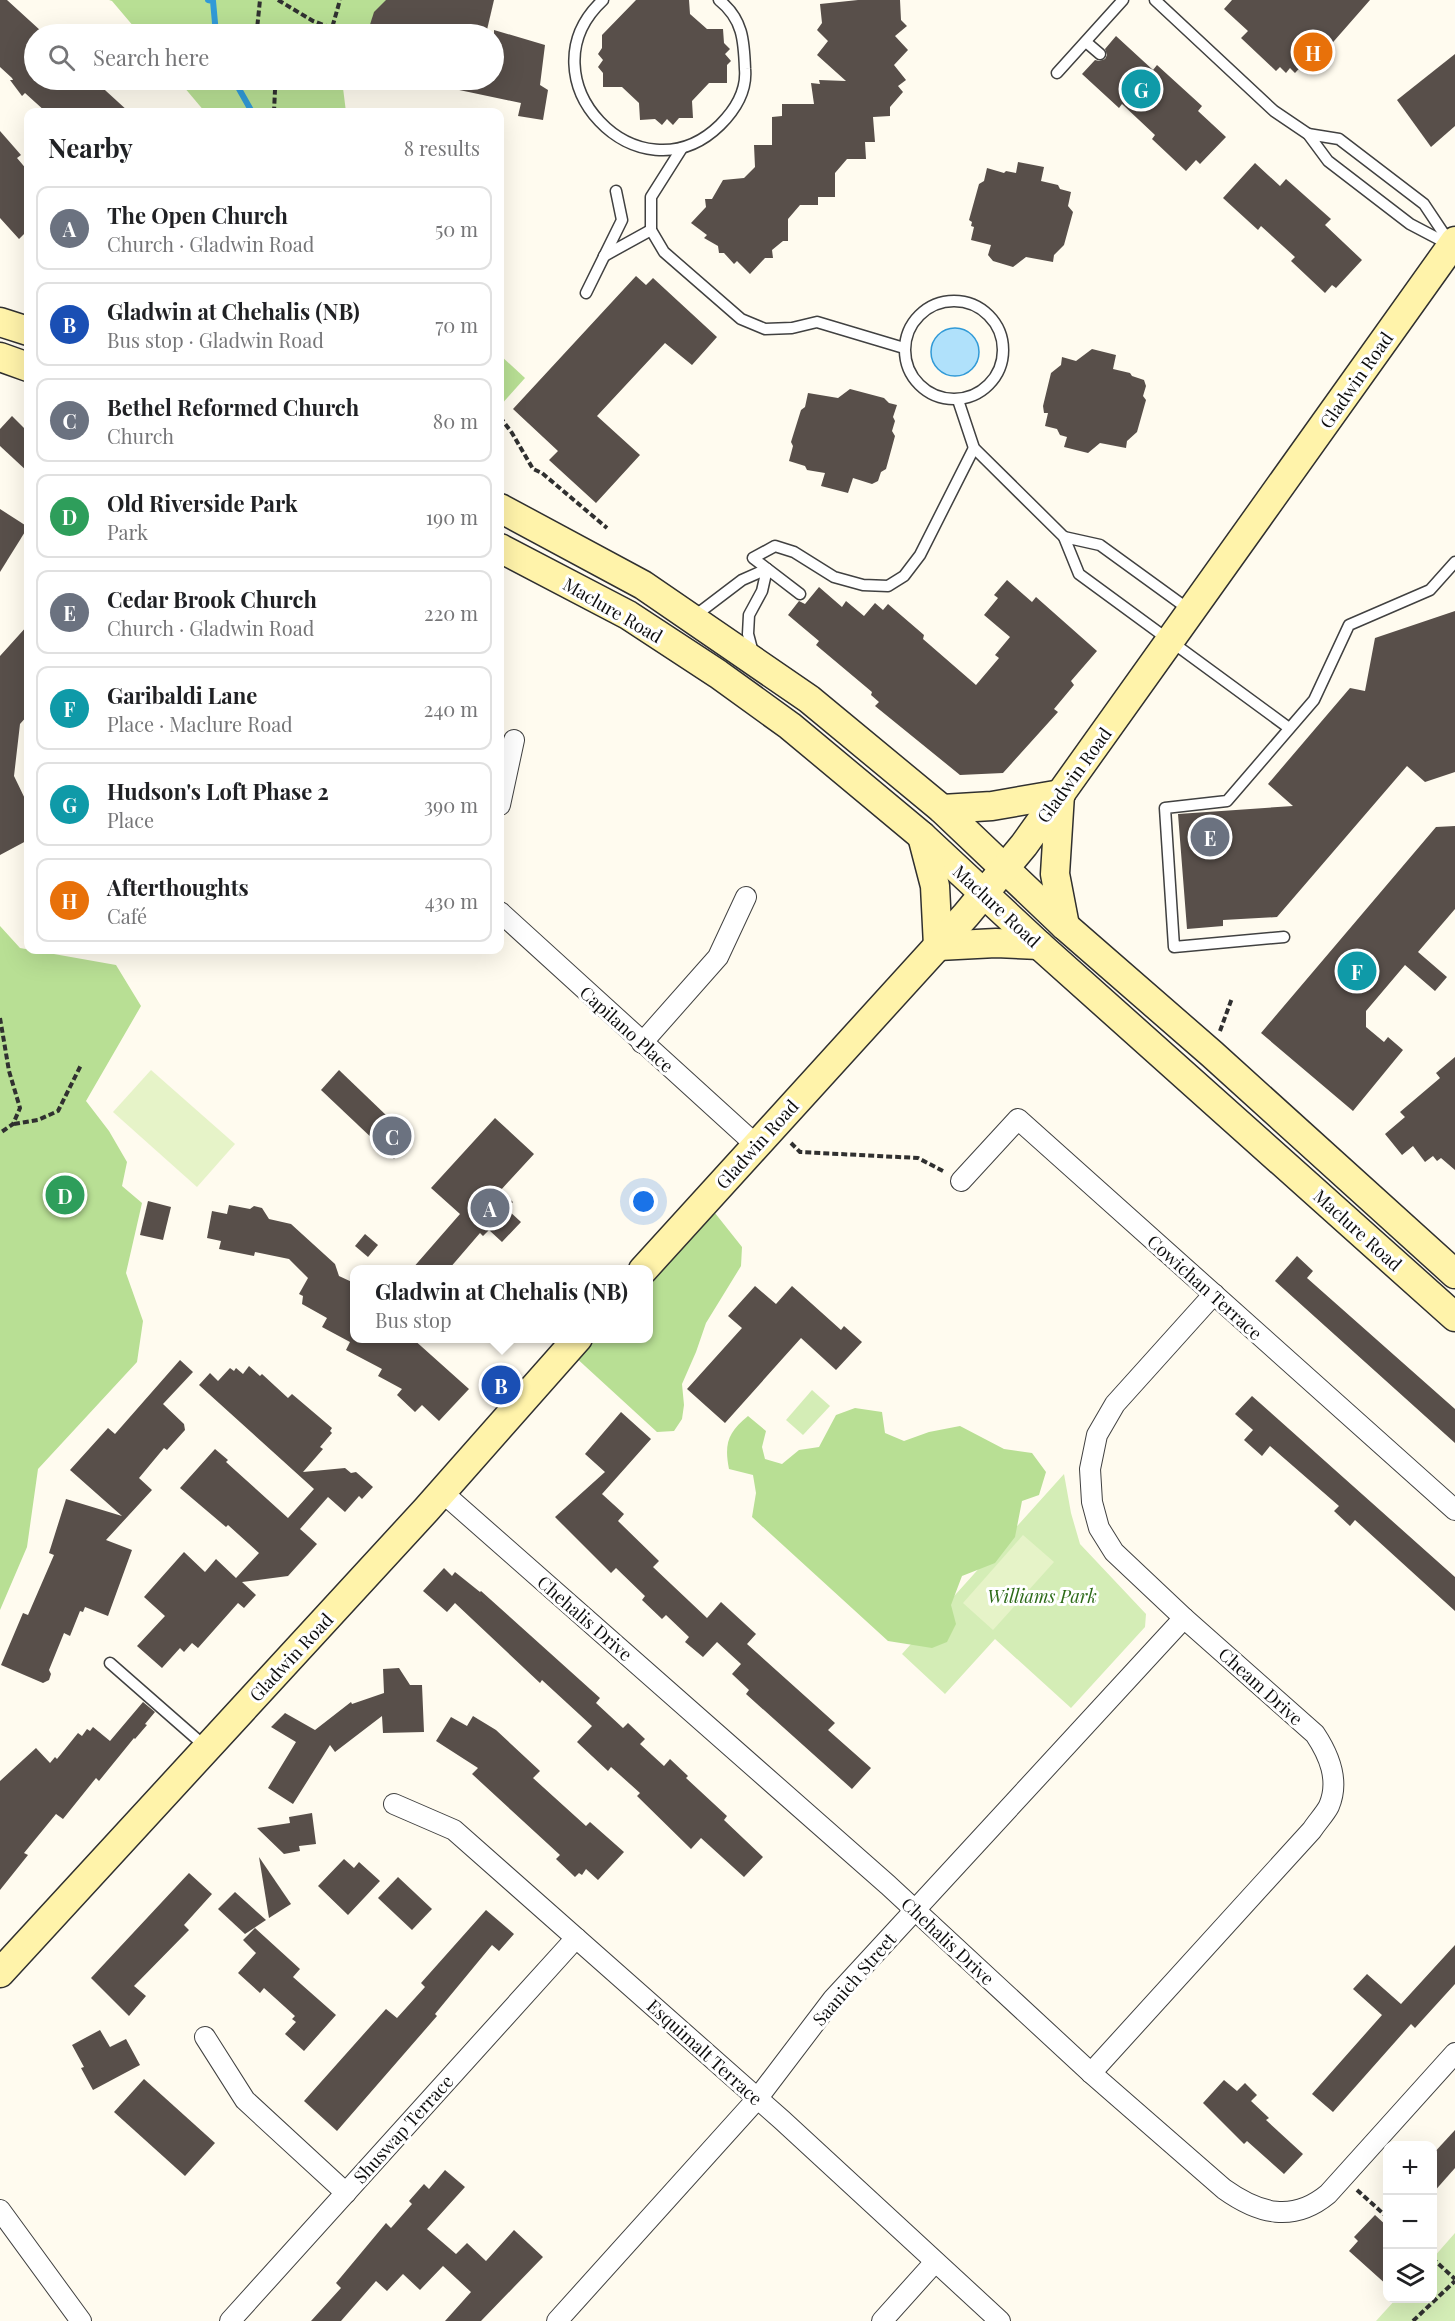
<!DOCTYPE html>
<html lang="en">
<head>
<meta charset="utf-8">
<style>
  :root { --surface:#fff; --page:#f6f6f6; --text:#202124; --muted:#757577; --line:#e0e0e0; --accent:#c91c29 }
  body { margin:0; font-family:"Playfair Display",serif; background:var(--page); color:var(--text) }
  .controls { position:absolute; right:18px; bottom:18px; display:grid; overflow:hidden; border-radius:12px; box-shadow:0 6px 24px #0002 }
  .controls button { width:54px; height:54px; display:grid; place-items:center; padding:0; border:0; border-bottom:2px solid var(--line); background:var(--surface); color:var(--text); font:30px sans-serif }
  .you { position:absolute; left:644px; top:1202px; width:21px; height:21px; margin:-15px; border:4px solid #fff; border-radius:50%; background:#1a73e8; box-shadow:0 0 0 9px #1a73e833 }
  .badge { display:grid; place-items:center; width:39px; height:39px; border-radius:50%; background:var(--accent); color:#fff; font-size:20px; font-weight:700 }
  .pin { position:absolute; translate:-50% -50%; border:3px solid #fff; box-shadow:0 2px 6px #0006 }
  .popup { position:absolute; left:350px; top:1265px; width:303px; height:78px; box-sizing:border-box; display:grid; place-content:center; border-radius:12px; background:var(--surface); filter:drop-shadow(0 2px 4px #0005); font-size:20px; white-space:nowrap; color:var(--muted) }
  .popup b { font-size:22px; color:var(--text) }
  .popup::after { content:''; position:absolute; left:50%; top:100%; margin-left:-12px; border:12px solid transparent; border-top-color:var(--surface) }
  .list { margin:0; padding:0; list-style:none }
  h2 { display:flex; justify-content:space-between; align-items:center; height:78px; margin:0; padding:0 24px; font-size:26px }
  h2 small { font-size:20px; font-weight:400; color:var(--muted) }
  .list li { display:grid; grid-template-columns:39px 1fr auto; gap:18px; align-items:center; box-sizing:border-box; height:84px; margin:0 12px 12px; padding:0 12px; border:2px solid var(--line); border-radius:12px }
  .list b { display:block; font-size:22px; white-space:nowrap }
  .list p { margin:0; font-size:20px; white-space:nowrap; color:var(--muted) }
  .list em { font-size:20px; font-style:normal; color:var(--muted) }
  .icon { flex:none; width:33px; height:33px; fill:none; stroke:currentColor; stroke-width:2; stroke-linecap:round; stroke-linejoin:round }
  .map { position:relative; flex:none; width:1455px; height:2321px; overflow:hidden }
  .search { position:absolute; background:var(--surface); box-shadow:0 6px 24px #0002; left:24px; top:24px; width:480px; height:66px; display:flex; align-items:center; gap:15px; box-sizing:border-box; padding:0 21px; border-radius:33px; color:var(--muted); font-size:22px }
  .panel { position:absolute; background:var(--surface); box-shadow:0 6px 24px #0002; left:24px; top:108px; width:480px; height:846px; border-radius:12px }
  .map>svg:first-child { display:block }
</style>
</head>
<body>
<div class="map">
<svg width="1455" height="2321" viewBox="0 0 1455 2321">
  <rect width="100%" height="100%" fill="#fffbef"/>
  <g fill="#d4edb6">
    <path d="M812 1390 830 1406 803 1435 786 1420Z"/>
    <path d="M1064 1474 1071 1513 1080 1544 1146 1614 1145 1627 1071 1708 995 1639 945 1694 902 1654Z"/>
    <path d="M1455 2233V2321H1376L1396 2299 1432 2298 1433 2258Z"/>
  </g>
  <g fill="#b8df94">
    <path d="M109 0H393L363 34H140L112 1Z"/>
    <path d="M178 80H342L346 112H205Z"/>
    <path d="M500 355 525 378 500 406Z"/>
    <path d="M0 926 20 948 116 965 141 1006 86 1101 109 1131 127 1162 122 1186 142 1203 126 1273 143 1321 137 1362 38 1469 27 1547 0 1610Z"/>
    <path d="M711 1208 742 1247 741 1266 706 1323 696 1352 682 1384 684 1405 682 1419 674 1431 657 1432 573 1355 589 1339 648 1338V1276Z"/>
    <path d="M855 1408 882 1412 885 1433 904 1441 929 1432 960 1426 1004 1449 1032 1453 1046 1472 1039 1495 1022 1501 1015 1537 995 1563 962 1576 951 1605 956 1624 947 1642 932 1648 888 1641 752 1517 756 1493 753 1475 729 1469C724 1444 728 1432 748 1416L766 1431 762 1447 765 1459 782 1464 799 1450 819 1447 836 1415Z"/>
  </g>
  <g fill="#e6f3c8">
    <path d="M151 1070 235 1144 197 1187 113 1112Z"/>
    <path d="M1023 1535 1054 1562 993 1630 963 1603Z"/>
  </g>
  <circle fill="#b0e1fb" stroke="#319ad7" stroke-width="1.5" cx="955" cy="352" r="24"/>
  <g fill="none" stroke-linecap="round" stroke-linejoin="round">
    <g stroke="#319ad7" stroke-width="6">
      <path d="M208 0 213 1 216 34"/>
      <path d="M234 80 252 112"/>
    </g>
  </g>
  <g fill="#584f4a">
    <path d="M0 0H7L41 31 38 34H34V80H94L129 112H46L25 93 22 96 10 80H13L12 78 0 67Z"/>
    <path d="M386 0H494L486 34H367L374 12Z"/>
    <path d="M636 0H689L690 14 707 29H723L724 43 730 49 725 54 731 61 727 65V83H709L692 101 693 118H679L673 125 667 119 662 125 655 119 640 120 639 103 622 87H603V73L598 67 603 60 598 54 602 48V35Z"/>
    <path d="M858 0H900L901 20 907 26 895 36 908 50 894 65 906 80 898 86 903 92 890 107V116L873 117 875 142H865L866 159H847L835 173V197H818V205H800L788 219V241H783L772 250 773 258H765L750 274 737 261 734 264 724 253H719L718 246 704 238 707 235 691 223 706 207 705 199H712L723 180 744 178 755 167 754 145H772V117L782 116V104H814L811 83 820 84 819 80 846 81 817 55 828 41 817 30 822 23 820 4Z"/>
    <path d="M1232 0H1370L1313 65 1307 60 1295 73 1290 68 1286 73 1280 67 1276 71 1241 38 1248 31 1224 9Z"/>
    <path d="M494 30 545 45 540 85 548 90 543 120 518 116 521 103 445 87 446 80H494Z"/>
    <path d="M1116 36 1153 70 1157 65 1202 106 1198 111 1226 137 1200 164 1196 160 1186 171 1152 139 1155 135 1122 104 1119 108 1082 74 1095 60 1099 61 1105 59 1107 55 1105 49Z"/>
    <path d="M1455 54V126L1431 147 1397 100Z"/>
    <path d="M0 131 21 155 17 158 28 171V230L19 239 0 218Z"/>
    <path d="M1018 162 1044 167 1041 181 1058 185 1060 189 1071 192 1068 206 1073 212 1064 245 1054 255 1053 262 1026 257 1013 267 993 261 988 255 991 245 971 240 974 227 971 226 972 222 969 220 979 184 984 181 987 168 1004 173 1006 171 1016 173Z"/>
    <path d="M1255 163 1280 186 1286 179 1331 219 1325 225 1362 260 1336 288 1332 285 1325 293 1291 261 1295 257 1261 226 1258 230 1223 198Z"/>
    <path d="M636 276 646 285 653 278 717 337 692 365 665 343 597 416 640 455 596 503 549 460 558 451 513 409Z"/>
    <path d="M1092 349 1116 355 1113 369 1130 373 1132 376 1144 380 1146 386 1143 396 1146 400 1137 432 1127 441 1126 448 1100 443 1088 453 1064 447 1067 437 1060 435 1057 429 1045 426 1048 413H1044L1043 406 1051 373 1061 365 1062 357 1076 361Z"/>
    <path d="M850 389 884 398 889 403 897 405 893 417 895 421 892 431 895 436 886 469 881 472 878 481 872 484 853 478 848 493 821 486 825 473 807 470 805 466 789 461 793 446 791 442 801 410 805 407 808 393 838 398Z"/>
    <path d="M12 416 28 432V472L0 446V429Z"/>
    <path d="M0 509 28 527 0 572Z"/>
    <path d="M1007 580 1032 602 1036 597 1097 651 1071 681 1074 685 1054 709 1058 712 1003 773 960 775 875 706 879 702 871 695 872 692 816 645 819 641 788 615 799 601 805 604 819 587 842 607 846 601 864 616 875 603 883 610 888 604 924 635 923 639 976 685 999 658 995 655 1010 637 984 615 998 598 994 595Z"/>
    <path d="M1455 611V772L1425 782 1407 766 1277 917 1223 920V926L1187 929 1178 814 1293 806 1268 784 1350 688 1365 691 1375 638Z"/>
    <path d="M28 625V715L20 724 14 776 28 805V840L0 855V656Z"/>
    <path d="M1455 826V909L1418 952 1447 977 1435 991 1405 965 1366 1011V1027L1384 1042 1388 1037 1403 1050 1353 1111 1261 1033 1436 827Z"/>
    <path d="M1455 1057V1170L1441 1158 1437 1161 1433 1156 1425 1162 1413 1146 1402 1155 1385 1134 1405 1117 1400 1112 1440 1078 1436 1073Z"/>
    <path d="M339 1070 412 1140 394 1159 321 1090Z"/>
    <path d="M495 1118 534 1154 500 1191 513 1202 507 1209 521 1222 502 1242 489 1230 483 1236 480 1233 449 1269H412L460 1214 431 1188Z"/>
    <path d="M148 1201 171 1207 163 1240 140 1235Z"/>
    <path d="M229 1205 250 1209 254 1206 262 1208 269 1219 291 1224 335 1264 339 1276 354 1283V1338H412L469 1389 439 1421 422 1405 415 1412 397 1395 402 1389 378 1376 382 1369 346 1350 350 1342 322 1327 327 1318 302 1304 303 1296 299 1294 308 1278 289 1259 255 1252 254 1256 219 1249 221 1241 207 1238 212 1211 227 1214Z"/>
    <path d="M365 1234 378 1245 368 1257 355 1246Z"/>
    <path d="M1297 1256 1313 1271 1307 1278 1455 1409V1443L1275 1281Z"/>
    <path d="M755 1286 776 1304 792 1286 841 1330 844 1326 862 1342 836 1370 801 1338 725 1423 687 1389 742 1328 728 1316Z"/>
    <path d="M180 1360 193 1372 163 1404 184 1424 185 1430 167 1450 164 1448 139 1478 152 1490 106 1540 132 1550 108 1616 85 1607 83 1612 80 1611 70 1636 64 1633 49 1670 51 1674 49 1680 43 1683 1 1665 23 1613 28 1615 54 1555 49 1553 66 1499 122 1516 70 1470 108 1428 115 1434Z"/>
    <path d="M249 1366 260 1376 262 1374 288 1398 292 1394 332 1428 330 1431 332 1433 320 1447 323 1449 303 1472 345 1468 351 1473 356 1472 373 1487 362 1499 359 1496 345 1512 328 1497 300 1529 317 1544 288 1576 242 1582 256 1595 244 1608 238 1603 198 1648 192 1643 184 1652 180 1648 162 1668 137 1646 165 1616 144 1597 184 1552 205 1572 216 1559 236 1578 259 1553 228 1525 226 1527 180 1488 215 1449 228 1460 226 1462 288 1518 314 1489 199 1385 210 1373 218 1381 230 1368 234 1371 236 1368 243 1374Z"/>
    <path d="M1252 1396 1455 1577V1611L1355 1520 1350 1526 1334 1511 1339 1506 1270 1446 1262 1456 1244 1440 1253 1430 1235 1414Z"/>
    <path d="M621 1412 651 1439 602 1494 624 1514 618 1521 659 1561 653 1567 707 1618 721 1602 756 1634 747 1644 835 1723 828 1730 871 1768 852 1789 746 1694 749 1690 732 1674 741 1664 717 1642 703 1657 685 1642 689 1637 666 1615 662 1619 642 1600 645 1596 616 1568 611 1573 555 1517 605 1472 585 1454Z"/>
    <path d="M444 1568 452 1576 455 1572 480 1592 481 1591 600 1698 596 1703 623 1728 628 1723 645 1739 640 1744 664 1766 670 1759 688 1776 686 1778 727 1816 724 1820 763 1857 744 1877 701 1838 691 1849 637 1796 640 1793 611 1767 608 1771 577 1742 592 1726 542 1680 540 1683 455 1603 447 1612 423 1591Z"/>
    <path d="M399 1668 410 1685H422L424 1732 383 1733 382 1716 335 1752 330 1745 293 1804 268 1788 296 1742 271 1727 285 1713 315 1730 351 1702 352 1704 384 1693 383 1669Z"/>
    <path d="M143 1702 155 1712 145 1724 147 1725 135 1739 134 1738 99 1781 96 1778 63 1819 56 1814 24 1853 28 1855 0 1890V1781L36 1748 50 1763 55 1757 57 1759 78 1733 82 1736 87 1729 90 1731 93 1727 110 1741Z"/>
    <path d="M473 1716 496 1730 540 1771 533 1778 586 1826 590 1822 624 1852 598 1880 586 1869 582 1875 579 1873 575 1877 556 1859 560 1855 472 1774 478 1768 436 1741 451 1717 467 1726Z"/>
    <path d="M312 1813 316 1844 299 1846 300 1851 284 1854 257 1828 290 1823 289 1817Z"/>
    <path d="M259 1857 291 1904 269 1918Z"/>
    <path d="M344 1859 354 1868 359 1862 380 1881 348 1915 318 1886Z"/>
    <path d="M189 1873 212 1894 184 1925 189 1930 134 1986 146 1996 129 2016 91 1978Z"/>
    <path d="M398 1877 432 1909 412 1930 378 1898Z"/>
    <path d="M235 1892 266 1920 245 1934 218 1909Z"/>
    <path d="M486 1910 514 1934 499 1951 492 1945 435 2014 437 2016 337 2131 304 2101 386 2009 397 2018 425 1987 421 1983Z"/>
    <path d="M255 1928 300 1969 293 1977 336 2015 304 2051 285 2034 296 2022 292 2019 295 2016 264 1988 260 1993 238 1973 256 1953 243 1940Z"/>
    <path d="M1455 1945V1984L1415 2028 1411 2024 1333 2112 1312 2094 1382 2015 1353 1989 1367 1974 1401 2004Z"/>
    <path d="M100 2030 110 2047 126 2039 140 2065 93 2090 81 2068 84 2067 72 2045Z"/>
    <path d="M144 2079 215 2143 185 2176 114 2112Z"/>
    <path d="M1224 2080 1237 2091 1245 2083 1257 2095 1251 2101 1269 2118 1266 2120 1303 2154 1284 2174 1247 2141 1244 2144 1203 2103Z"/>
    <path d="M1455 2130V2168L1432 2194V2155Z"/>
    <path d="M445 2170 465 2187 427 2229 456 2254 467 2243 486 2261 514 2230 543 2257 481 2321H445L471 2292 443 2266 420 2290 403 2274 387 2291 376 2281 341 2321H311L341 2288 336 2283 386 2223 391 2228 412 2204 409 2201 424 2184 429 2189Z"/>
    <path d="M1375 2215 1388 2227V2286L1349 2251 1358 2241 1354 2237Z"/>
  </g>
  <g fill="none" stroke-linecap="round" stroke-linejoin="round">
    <defs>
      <g id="service">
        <path d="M603 0C519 78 639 204 720 125 735 110 747 91 745 69 744 41 743 19 719 0"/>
        <path d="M1155 0 1274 111 1308 134 1328 161 1410 224 1450 245"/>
        <path d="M1086 42 1100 54"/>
        <path d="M1057 73 1123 0"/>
        <path d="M1308 134 1339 139 1424 204 1450 243"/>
        <path d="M682 148 651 197V230L664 252 741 319 765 329 792 328 817 322 904 348"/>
        <path d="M604 256 651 230"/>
        <path d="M586 293 622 220 616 191"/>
        <circle cx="954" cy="350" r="49"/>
        <path d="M958 400 974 448 1064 537 1079 574 1289 728"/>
        <path d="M1064 537 1100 545 1191 611"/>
        <path d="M800 594 753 558 775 546 794 552 834 577 863 585 888 586 904 576 920 555 974 448"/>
        <path d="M692 618 742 580 767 569"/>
        <path d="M753 653 748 634 749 615 762 591 767 569"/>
        <path d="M1284 937 1174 947 1165 808 1227 801 1314 700 1349 625 1430 590 1455 562"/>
        <path d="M110 1663 207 1748"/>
      </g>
      <g id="minor">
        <path d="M500 805 514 740"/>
        <path d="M500 912 756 1145"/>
        <path d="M642 1043 718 957 746 897"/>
        <path d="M961 1181 1018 1119 1455 1510"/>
        <path d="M442 1492 888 1885 1091 2073 1224 2189C1259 2214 1293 2223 1328 2194L1455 2053"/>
        <path d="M394 1804 454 1830 782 2120 1000 2321"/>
        <path d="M205 2037 245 2100 346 2193"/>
        <path d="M1091 2073 1312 1830C1317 1822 1325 1814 1329 1806 1340 1780 1329 1755 1315 1734L1184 1618 1114 1552 1099 1528 1092 1502 1090 1469 1097 1435 1115 1404 1214 1294"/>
        <path d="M0 2210 81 2321"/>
        <path d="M230 2321 576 1938"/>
        <path d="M557 2321 757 2099 833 1999 1184 1618"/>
        <path d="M882 2321 935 2262"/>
      </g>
      <g id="secondary">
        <path d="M0 322 28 331"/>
        <path d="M0 357 28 367"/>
        <path d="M500 508 643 585 809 699 942 809 1065 926 1212 1054 1455 1274"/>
        <path d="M500 548 628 615 718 674 790 726 922 836 1039 945 1455 1317"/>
        <path d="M1060 794 1055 874 1065 926"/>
        <path d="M942 809 992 806 1061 794"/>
        <path d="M922 836 935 886 938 946"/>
        <path d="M938 946 996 943 1039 945"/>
        <path d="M643 1270 966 915 1024 845 1455 241"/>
        <path d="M0 1973 426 1510 578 1338"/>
      </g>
    </defs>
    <use href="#service" stroke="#414141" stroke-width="13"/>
    <use href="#minor" stroke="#414141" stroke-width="22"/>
    <use href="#secondary" stroke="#303030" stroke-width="31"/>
    <g stroke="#303030" stroke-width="4" stroke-dasharray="6 3" stroke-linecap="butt">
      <path d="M278 0 313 21 332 28 340 0"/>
      <path d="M259 34 257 29 260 0"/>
      <path d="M272 80 275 90 274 112"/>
      <path d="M500 417 512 433 533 469 542 473 607 528"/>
      <path d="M0 1018 9 1071 20 1108 13 1124 0 1133"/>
      <path d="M1220 1031 1232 998"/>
      <path d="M14 1124 38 1120 58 1111 81 1065"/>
      <path d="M791 1143 800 1152 918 1158 945 1172"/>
      <path d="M1357 2190 1388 2218"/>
      <path d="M1432 2258 1455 2279"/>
      <path d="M1413 2321 1455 2281"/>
    </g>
    <use href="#service" stroke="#fff" stroke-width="10"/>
    <use href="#minor" stroke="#fff" stroke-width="20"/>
    <use href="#secondary" stroke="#fff3aa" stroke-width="28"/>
  </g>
  <g text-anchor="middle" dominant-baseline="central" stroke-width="6" stroke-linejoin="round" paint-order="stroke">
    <g font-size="18" fill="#0e0e0e" stroke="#fff">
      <text transform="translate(1356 380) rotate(-55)">Gladwin Road</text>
      <text transform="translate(613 610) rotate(30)">Maclure Road</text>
      <text transform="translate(1074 775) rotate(-54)">Gladwin Road</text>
      <text transform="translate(997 906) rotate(43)">Maclure Road</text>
      <text transform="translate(627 1029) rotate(42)">Capilano Place</text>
      <text transform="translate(757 1144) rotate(-48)">Gladwin Road</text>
      <text transform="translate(1358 1230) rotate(42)">Maclure Road</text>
      <text transform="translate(1205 1287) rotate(42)">Cowichan Terrace</text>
      <text transform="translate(585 1618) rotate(41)">Chehalis Drive</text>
      <text transform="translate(291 1657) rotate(-47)">Gladwin Road</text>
      <text transform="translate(1261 1686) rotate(42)">Cheam Drive</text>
      <text transform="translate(948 1941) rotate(43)">Chehalis Drive</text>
      <text transform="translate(854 1979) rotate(-49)">Saanich Street</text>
      <text transform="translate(705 2052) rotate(42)">Esquimalt Terrace</text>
      <text transform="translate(403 2129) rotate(-48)">Shuswap Terrace</text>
    </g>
    <g font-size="18" font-style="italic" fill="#2d6b19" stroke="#fff">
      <text x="1042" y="1596">Williams Park</text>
    </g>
  </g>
</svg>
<div class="controls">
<button>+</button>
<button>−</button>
<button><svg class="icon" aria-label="layers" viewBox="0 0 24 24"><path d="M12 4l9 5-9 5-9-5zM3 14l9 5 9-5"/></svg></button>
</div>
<div class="you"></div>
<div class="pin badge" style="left:490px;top:1208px;background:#6b7280">A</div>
<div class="pin badge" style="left:501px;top:1385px;background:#1a4fb4">B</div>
<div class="popup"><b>Gladwin at Chehalis (NB)</b>Bus stop</div>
<div class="pin badge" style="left:392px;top:1136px;background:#6b7280">C</div>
<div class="pin badge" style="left:65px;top:1195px;background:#2e9e5b">D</div>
<div class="pin badge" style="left:1210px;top:837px;background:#6b7280">E</div>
<div class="pin badge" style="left:1357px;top:971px;background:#0f9aa8">F</div>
<div class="pin badge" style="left:1141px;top:89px;background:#0f9aa8">G</div>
<div class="pin badge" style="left:1313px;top:52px;background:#e8710a">H</div>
<div class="search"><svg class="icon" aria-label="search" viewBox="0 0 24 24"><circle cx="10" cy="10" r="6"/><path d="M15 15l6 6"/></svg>Search here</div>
<section class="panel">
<h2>Nearby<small>8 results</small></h2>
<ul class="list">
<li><span class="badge" style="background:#6b7280">A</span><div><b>The Open Church</b><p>Church · Gladwin Road</p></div><em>50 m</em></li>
<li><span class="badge" style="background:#1a4fb4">B</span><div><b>Gladwin at Chehalis (NB)</b><p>Bus stop · Gladwin Road</p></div><em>70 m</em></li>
<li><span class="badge" style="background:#6b7280">C</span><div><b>Bethel Reformed Church</b><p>Church</p></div><em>80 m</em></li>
<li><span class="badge" style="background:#2e9e5b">D</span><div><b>Old Riverside Park</b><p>Park</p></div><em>190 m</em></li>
<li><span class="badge" style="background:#6b7280">E</span><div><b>Cedar Brook Church</b><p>Church · Gladwin Road</p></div><em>220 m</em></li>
<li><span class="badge" style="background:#0f9aa8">F</span><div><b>Garibaldi Lane</b><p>Place · Maclure Road</p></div><em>240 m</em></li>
<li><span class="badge" style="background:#0f9aa8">G</span><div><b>Hudson's Loft Phase 2</b><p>Place</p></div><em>390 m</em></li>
<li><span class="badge" style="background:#e8710a">H</span><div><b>Afterthoughts</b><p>Café</p></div><em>430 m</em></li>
</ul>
</section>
</div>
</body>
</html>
